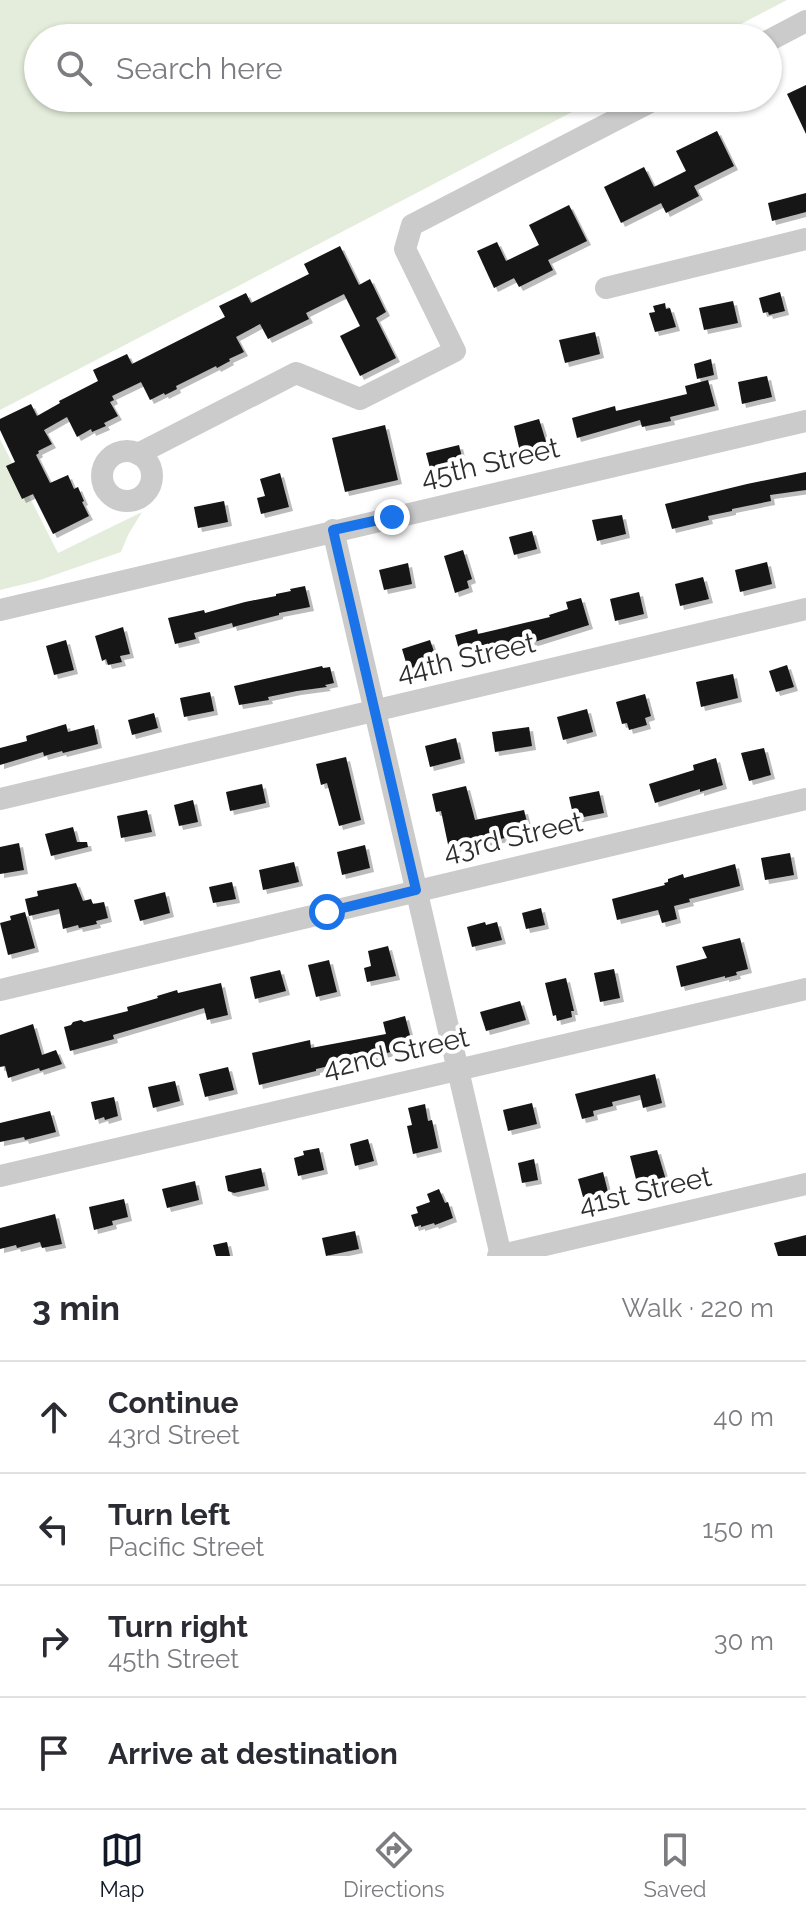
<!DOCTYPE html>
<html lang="en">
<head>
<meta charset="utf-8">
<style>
  :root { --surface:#fff; --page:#f7f7f7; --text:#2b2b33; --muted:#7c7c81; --line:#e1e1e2; --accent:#111827 }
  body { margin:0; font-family:Raleway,sans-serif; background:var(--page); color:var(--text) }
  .stop { position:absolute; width:24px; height:24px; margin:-18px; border:6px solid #1a73e8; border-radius:50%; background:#fff }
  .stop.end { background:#1a73e8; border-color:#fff; box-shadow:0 2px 8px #0008 }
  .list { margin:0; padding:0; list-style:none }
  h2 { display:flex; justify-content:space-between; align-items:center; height:104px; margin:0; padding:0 32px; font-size:34px }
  h2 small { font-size:26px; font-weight:400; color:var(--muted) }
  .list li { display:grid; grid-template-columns:52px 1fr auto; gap:24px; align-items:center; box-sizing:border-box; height:112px; padding:0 32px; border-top:2px solid var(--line) }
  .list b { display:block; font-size:30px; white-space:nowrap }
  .list p { margin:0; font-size:26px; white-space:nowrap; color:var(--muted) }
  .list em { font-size:26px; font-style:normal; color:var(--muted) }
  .icon { flex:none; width:44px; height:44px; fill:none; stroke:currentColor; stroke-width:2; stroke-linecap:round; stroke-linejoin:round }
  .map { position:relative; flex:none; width:806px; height:1256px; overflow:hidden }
  .search { position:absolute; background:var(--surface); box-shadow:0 2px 6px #0004; left:24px; right:24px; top:24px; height:88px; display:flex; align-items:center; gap:20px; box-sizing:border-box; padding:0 28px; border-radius:44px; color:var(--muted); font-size:30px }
  .sheet { height:552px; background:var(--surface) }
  nav { display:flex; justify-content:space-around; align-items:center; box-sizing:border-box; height:112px; border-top:2px solid var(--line); background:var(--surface); font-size:22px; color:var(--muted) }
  nav a { display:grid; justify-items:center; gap:4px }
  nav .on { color:var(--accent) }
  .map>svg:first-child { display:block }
</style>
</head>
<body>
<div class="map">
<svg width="806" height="1256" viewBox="0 0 806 1256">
  <defs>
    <filter id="shadow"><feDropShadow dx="4" dy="4" stdDeviation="0" flood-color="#0004"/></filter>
  </defs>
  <rect width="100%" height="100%" fill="#fff"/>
  <g fill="#e4eddb">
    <path d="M0 0H787L714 38H38V98H599L0 410Z"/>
    <path d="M0 439 58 553 142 512 128 535 121 552 37 581 0 590Z"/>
  </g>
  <g fill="#151515" filter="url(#shadow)">
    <path d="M806 85V134L787 94Z"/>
    <path d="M717 131 734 166 694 186 699 196 666 213 661 203 621 223 604 187 644 167 654 187 686 171 676 151Z"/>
    <path d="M806 193V212L772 221 768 203Z"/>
    <path d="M569 205 587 241 548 260 553 270 519 287 514 278 494 288 477 251 497 242 506 261 539 245 529 225Z"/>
    <path d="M340 246 359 285 370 279 386 312 376 318 396 358 360 376 340 336 360 326 344 294 306 313 309 319 268 339 260 324 236 337 244 352 229 359 230 361 217 368 216 366 176 386 177 389 165 395 164 393 150 400 141 382 112 396 114 400 110 402 118 416 104 423 106 426 92 432 91 429 77 437 67 417 44 430 52 444 38 451 39 453 36 455 50 483 68 475 74 489 78 487 84 501 82 502 89 516 53 534 33 494 22 499 6 466 15 462 0 430V419L31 404 37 416 60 403 59 401 98 381 93 370 127 354 132 364 225 317 219 306 246 293 251 303 309 274 304 264Z"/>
    <path d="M780 292 785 311 769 315 768 312 763 313 759 298Z"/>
    <path d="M733 301 738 323 704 330 699 308Z"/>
    <path d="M665 303 666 309 670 308 676 327 655 332 649 313 655 312 653 306Z"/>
    <path d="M595 332 600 354 565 363 559 340Z"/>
    <path d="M711 359 714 375 697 379 694 364Z"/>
    <path d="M767 376 772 397 742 404 738 382Z"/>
    <path d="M708 380 715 406 670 417 671 421 642 427 640 420 577 438 572 418 615 406 616 411 687 394 685 386Z"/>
    <path d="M539 419 548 448 521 456 514 426Z"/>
    <path d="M385 425 398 480 345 492 332 438Z"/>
    <path d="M459 445 465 469 432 476 426 453Z"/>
    <path d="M806 472V490L770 495 771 501 732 509V511L708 516 709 520 672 529 665 504 747 484Z"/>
    <path d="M280 473 289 507 261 514 257 498 265 496 260 479Z"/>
    <path d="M224 501 228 522 198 528 194 507Z"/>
    <path d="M622 515 626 534 597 541 592 520Z"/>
    <path d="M532 531 537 549 514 555 509 537Z"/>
    <path d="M463 550 472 579 467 581 469 588 455 593 444 556Z"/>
    <path d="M767 562 772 584 740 592 735 570Z"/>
    <path d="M408 563 412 584 384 590 379 570Z"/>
    <path d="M703 577 709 599 680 606 675 584Z"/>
    <path d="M305 586 310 607 279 613V615L233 627 232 623 194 633 196 639 175 644 168 618 204 610 205 613 245 602 276 596V594L291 591 290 589Z"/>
    <path d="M639 592 644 614 615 621 610 599Z"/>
    <path d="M581 598 589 625 528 644 469 657 468 655 461 657 455 635 477 629 478 634 550 617 549 615 568 609 566 602Z"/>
    <path d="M123 627 130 654 120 656 122 662 108 665 106 659 102 661 95 636Z"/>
    <path d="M66 640 74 670 54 675 46 646Z"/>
    <path d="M430 640 437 660 408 669 402 649Z"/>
    <path d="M787 665 794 687 776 692 769 671Z"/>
    <path d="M322 666 323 668 330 667 334 683 325 685 327 687 297 691 268 697 269 700 239 705 234 686Z"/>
    <path d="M733 674 738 698 701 707 696 682Z"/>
    <path d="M210 692 214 711 184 717 180 698Z"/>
    <path d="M645 694 651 716 645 718 647 725 629 730 627 723 622 724 616 702Z"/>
    <path d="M587 709 593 732 563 740 557 717Z"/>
    <path d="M154 713 158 728 132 735 128 720Z"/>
    <path d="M66 724 68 732 94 725 98 744 63 753 62 751 44 756 43 752 0 765V748L27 741 26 736Z"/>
    <path d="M529 727 532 746 495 752 492 732Z"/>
    <path d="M456 738 461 759 430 767 425 746Z"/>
    <path d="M764 748 771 775 749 781 741 753Z"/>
    <path d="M346 757 361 820 339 826 327 783 321 785 316 764Z"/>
    <path d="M716 758 723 785 700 792V789L655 803 649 784 694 770 693 765Z"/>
    <path d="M262 784 266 803 230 811 226 792Z"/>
    <path d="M466 786 475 820 524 810 529 830H525L526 834 449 849 441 811 436 812 432 794Z"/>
    <path d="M599 791 604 813 574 819 569 797Z"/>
    <path d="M193 800 198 822 179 826 174 805Z"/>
    <path d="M147 810 152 832 121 838 117 816Z"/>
    <path d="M73 827 77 842H87L88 847 51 856 45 834Z"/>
    <path d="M19 843 24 870 0 874V847Z"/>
    <path d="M365 845 370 868 342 875 337 852Z"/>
    <path d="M790 853 794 875 765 880 761 858Z"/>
    <path d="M294 862 299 882 263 890 259 870Z"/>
    <path d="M735 864 740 886 689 899 690 902 674 906 677 919 662 923 658 910 617 920 612 899 665 885 664 883 668 882V879L683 874 684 878Z"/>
    <path d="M232 882 236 899 213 903 209 887Z"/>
    <path d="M76 883 83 901 91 899 93 904 104 902 108 918 96 921 97 924 79 928 78 925 63 929 59 909 29 916 25 899 38 896 37 891Z"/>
    <path d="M165 892 170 913 140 921 134 900Z"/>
    <path d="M541 908 545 925 526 929 522 913Z"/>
    <path d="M25 912 35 948 8 955 0 923 11 920 10 916Z"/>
    <path d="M485 922 486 925 497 922 502 940 472 947 467 927Z"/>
    <path d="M740 938 748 969 736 972 737 975 725 978V976L681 987 676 966 707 958 702 947Z"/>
    <path d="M388 946 396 976 367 982 364 968 371 966 368 951Z"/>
    <path d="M329 960 337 992 316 997 308 965Z"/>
    <path d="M614 969 620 998 600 1002 594 973Z"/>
    <path d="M280 970 286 991 255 999 250 977Z"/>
    <path d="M566 978 574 1011H571L572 1017 557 1021 556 1015 553 1016 545 983Z"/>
    <path d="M221 983 228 1015 207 1020 204 1008 113 1035 114 1039 70 1051 64 1027 71 1025 73 1022 81 1020 84 1022 128 1011 127 1007 158 998 157 996 177 990 178 993Z"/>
    <path d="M520 1001 526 1020 486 1031 480 1012Z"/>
    <path d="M405 1016 413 1047 316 1069V1071L259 1085 252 1053 310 1040 311 1048 386 1034 383 1022Z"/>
    <path d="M33 1024 42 1055 56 1050 62 1064 40 1071 39 1068 8 1078 5 1066 0 1067V1035Z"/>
    <path d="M228 1067 234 1090 205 1097 199 1074Z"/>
    <path d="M655 1074 662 1103 643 1108 640 1095 612 1102 613 1106 593 1111 594 1116 582 1119 575 1094Z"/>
    <path d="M175 1081 180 1101 153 1108 148 1087Z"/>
    <path d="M114 1097 118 1116 105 1120 104 1117 95 1120 91 1102Z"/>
    <path d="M532 1103 537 1124 508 1131 503 1110Z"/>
    <path d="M425 1104 428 1121 432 1120 438 1148 413 1154 407 1126 412 1125 408 1108Z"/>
    <path d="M50 1111 56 1132 25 1140 24 1137 0 1142V1123Z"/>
    <path d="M368 1139 374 1161 355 1166 350 1144Z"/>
    <path d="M319 1148 324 1170 298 1176 294 1158 304 1155 303 1151Z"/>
    <path d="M657 1150 666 1180 638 1187 630 1156Z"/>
    <path d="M534 1159 538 1180 522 1183 518 1163Z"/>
    <path d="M261 1168 265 1186 234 1193 228 1191 225 1176Z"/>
    <path d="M603 1172 608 1192 590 1197 589 1195 583 1197 578 1179Z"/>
    <path d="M195 1181 199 1200 167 1208 162 1189Z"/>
    <path d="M439 1189 445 1203 448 1202 453 1218 435 1225 434 1223 421 1227V1225L415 1227 411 1215 418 1213 416 1207 430 1202 427 1194Z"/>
    <path d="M124 1199 128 1217 112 1221 113 1225 94 1230 89 1207Z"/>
    <path d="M55 1214 62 1244 42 1248 40 1242 17 1248 16 1245 0 1249V1228Z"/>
    <path d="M355 1231 359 1249 326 1256 322 1238Z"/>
    <path d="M806 1235V1256H778L774 1243Z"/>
    <path d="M227 1242 230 1256H216L213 1245Z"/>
  </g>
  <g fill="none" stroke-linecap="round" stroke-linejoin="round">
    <g stroke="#cbcbcb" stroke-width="22">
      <path d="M768 41 806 21"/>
      <path d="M606 288 806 239"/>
      <circle cx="127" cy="476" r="25"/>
      <path d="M138 454 296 373 360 399 455 351 405 249 412 225 658 98"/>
      <path d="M333 530 501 1256"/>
      <path d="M0 610 806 421"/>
      <path d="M0 799 806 609"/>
      <path d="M0 990 806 799"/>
      <path d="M0 1176 806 989"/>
      <path d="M498 1256 806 1184"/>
    </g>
  </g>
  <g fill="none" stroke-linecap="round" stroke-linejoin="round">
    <path stroke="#1a73e8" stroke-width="10" d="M327 912 416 890 333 530 392 517"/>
  </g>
  <g text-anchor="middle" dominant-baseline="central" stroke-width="8" stroke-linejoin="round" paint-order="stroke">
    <g font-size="28" fill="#2e2e2e" stroke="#fff">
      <text transform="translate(490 463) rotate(-13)">45th Street</text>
      <text transform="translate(466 658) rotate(-13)">44th Street</text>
      <text transform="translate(513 837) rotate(-13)">43rd Street</text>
      <text transform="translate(396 1053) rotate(-13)">42nd Street</text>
      <text transform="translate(645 1191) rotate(-13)">41st Street</text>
    </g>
  </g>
</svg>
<div class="stop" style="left:327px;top:912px"></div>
<div class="stop end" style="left:392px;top:517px"></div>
<div class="search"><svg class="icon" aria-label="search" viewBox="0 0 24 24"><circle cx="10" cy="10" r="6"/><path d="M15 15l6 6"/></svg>Search here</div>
</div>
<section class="sheet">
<h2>3 min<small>Walk · 220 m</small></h2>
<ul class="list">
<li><svg class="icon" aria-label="ahead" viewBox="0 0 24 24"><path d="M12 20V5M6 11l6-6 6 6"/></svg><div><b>Continue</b><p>43rd Street</p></div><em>40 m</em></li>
<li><svg class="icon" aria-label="left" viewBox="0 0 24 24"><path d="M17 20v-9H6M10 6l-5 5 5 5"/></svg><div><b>Turn left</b><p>Pacific Street</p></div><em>150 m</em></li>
<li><svg class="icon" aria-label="right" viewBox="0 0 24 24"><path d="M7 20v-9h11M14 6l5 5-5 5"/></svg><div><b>Turn right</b><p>45th Street</p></div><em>30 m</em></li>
<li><svg class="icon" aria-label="arrive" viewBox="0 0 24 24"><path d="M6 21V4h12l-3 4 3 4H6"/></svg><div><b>Arrive at destination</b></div></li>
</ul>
</section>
<nav>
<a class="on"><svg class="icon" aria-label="map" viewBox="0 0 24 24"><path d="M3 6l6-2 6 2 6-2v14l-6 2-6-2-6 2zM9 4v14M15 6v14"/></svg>Map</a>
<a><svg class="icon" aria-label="directions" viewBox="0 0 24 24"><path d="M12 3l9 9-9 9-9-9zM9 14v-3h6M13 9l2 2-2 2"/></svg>Directions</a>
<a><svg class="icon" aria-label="saved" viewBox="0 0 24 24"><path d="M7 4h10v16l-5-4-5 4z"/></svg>Saved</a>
</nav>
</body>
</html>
